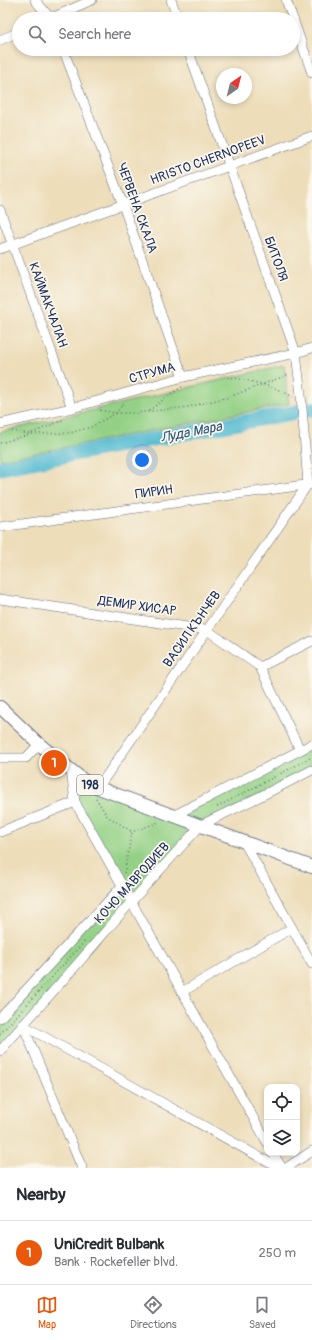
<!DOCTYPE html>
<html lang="en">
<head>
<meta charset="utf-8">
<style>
  :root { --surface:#fff; --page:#f7f7f7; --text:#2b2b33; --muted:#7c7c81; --line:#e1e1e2; --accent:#ea580c }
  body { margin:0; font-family:Pangolin,sans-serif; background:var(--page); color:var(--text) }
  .controls { position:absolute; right:12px; bottom:12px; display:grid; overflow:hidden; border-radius:8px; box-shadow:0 2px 6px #0003 }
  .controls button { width:36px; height:36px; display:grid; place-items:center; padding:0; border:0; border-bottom:1px solid var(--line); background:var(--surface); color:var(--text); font:20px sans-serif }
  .compass { position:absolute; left:216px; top:68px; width:36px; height:36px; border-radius:50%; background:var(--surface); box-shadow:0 2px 6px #0003; rotate:35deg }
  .you { position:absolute; left:142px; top:460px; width:14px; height:14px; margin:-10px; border:3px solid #fff; border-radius:50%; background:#1a73e8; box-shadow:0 0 0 6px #1a73e833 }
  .badge { display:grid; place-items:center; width:26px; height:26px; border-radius:50%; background:var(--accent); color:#fff; font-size:13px; font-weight:700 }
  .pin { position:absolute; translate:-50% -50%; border:2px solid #fff; box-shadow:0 1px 4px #0006 }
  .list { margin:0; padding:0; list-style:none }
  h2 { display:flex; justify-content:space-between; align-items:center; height:52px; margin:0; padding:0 16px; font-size:17px }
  h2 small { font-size:13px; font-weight:400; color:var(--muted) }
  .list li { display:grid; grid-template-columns:26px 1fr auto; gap:12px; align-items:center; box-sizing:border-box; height:64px; padding:0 16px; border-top:1px solid var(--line) }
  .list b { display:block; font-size:15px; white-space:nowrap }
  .list p { margin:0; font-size:13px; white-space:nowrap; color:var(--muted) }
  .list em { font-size:13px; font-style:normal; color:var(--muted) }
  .icon { flex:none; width:22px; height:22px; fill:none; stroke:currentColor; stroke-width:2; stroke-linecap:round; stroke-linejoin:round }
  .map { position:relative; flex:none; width:312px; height:1168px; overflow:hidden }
  .search { position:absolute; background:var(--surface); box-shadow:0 2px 6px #0003; left:12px; right:12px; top:12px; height:44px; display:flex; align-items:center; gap:10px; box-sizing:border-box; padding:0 14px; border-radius:22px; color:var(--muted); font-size:15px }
  .sheet { height:116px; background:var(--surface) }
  nav { display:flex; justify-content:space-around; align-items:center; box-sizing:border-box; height:56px; border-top:1px solid var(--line); background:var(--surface); font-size:11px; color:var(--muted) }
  nav a { display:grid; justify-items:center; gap:2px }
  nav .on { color:var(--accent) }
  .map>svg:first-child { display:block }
</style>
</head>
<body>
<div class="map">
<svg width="312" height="1168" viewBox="0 0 312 1168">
  <rect width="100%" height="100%" fill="#fbf7ec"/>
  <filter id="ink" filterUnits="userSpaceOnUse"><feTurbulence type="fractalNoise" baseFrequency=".025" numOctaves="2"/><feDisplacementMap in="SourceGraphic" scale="8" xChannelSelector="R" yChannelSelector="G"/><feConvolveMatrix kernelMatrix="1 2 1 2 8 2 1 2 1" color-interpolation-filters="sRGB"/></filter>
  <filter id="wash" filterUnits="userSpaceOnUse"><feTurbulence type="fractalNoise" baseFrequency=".012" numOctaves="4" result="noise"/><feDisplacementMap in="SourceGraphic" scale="16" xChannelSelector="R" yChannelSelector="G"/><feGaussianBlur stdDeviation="0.9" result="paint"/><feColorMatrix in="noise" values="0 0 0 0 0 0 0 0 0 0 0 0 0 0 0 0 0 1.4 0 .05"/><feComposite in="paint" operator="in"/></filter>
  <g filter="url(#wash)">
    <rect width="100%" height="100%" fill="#edddb9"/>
    <g fill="#94d186" stroke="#588072">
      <path d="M284 365 289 404 0 460V432Z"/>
      <path d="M312 744V770L201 825 0 1051V1018L122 886 75 802 88 784 173 816Z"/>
    </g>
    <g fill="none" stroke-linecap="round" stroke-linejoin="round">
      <path stroke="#54bbd2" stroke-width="15" d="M0 468 312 409"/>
    </g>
  </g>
  <g filter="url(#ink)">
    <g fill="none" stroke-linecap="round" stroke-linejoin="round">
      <defs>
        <g id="minor">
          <path d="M35 0 51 19"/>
          <path d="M171 0 178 19"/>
          <path d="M286 0 293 19"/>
          <path d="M49 19 92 0"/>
          <path d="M293 19 312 73"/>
          <path d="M0 40 19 32"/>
          <path d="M63 49 123 205 183 377"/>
          <path d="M0 210 72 408"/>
          <path d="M0 249 312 136"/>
          <path d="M0 424 72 408 183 377 296 353 312 348"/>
          <path d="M0 527 312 484"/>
          <path d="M0 599 207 630 260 667 300 750"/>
          <path d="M260 667 312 641"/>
          <path d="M0 758H26L39 744"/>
          <path d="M71 770 75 802 267 1142"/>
          <path d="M98 788 308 484 301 395 296 353 188 49"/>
          <path d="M173 816 312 744"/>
          <path d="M0 832 75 802"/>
          <path d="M244 842 312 964"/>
          <path d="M182 992 292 928"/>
          <path d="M0 1018 122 886"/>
          <path d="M23 1025 279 1168"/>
          <path d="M23 1025 82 1168"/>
          <path d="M0 1051 80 961 131 902 201 825 261 796 312 770"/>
          <path d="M273 1153 282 1168"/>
          <path d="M286 1168 312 1151"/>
        </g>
        <path id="major" d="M0 707 39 744 88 784 312 867"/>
      </defs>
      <use href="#minor" stroke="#646c7e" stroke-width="10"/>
      <use href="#major" stroke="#646c7e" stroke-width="14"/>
      <g stroke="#646c7e" stroke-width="1.5" stroke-dasharray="1 3" stroke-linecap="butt">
        <path d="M228 377C251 381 273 385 293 397"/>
        <path d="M100 410 116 413H136L188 407 229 397 290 374"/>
        <path d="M149 411 164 399 183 386"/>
        <path d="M12 431 30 434 70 433 91 427 116 413 124 403"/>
        <path d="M32 433 61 421 63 419"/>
        <path d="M0 443 29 435"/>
        <path d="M96 798 107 816 131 831"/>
        <path d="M217 807 312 757"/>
        <path d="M124 873 132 832 159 822"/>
        <path d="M0 1034 85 941"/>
      </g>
      <use href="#minor" stroke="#fff" stroke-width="9"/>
      <use href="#major" stroke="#fff" stroke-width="12"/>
    </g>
  </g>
  <g text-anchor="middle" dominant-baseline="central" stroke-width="3.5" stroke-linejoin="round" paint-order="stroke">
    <rect fill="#fbf7ec" stroke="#5e6b89" stroke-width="1" x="77" y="775" width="26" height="20" rx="3"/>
    <g font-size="12" font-weight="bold" fill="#1b2f5e">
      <text x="90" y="785">198</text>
    </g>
    <g font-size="13" fill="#1b2f5e" stroke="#fbf7ec">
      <text transform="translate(208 160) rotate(-20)">HRISTO CHERNOPEEV</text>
      <text transform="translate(137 208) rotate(70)">ЧЕРВЕНА СКАЛА</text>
      <text transform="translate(276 259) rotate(70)">БИТОЛЯ</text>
      <text transform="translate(48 305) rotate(70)">КАЙМАКЧАЛАН</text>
      <text transform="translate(152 373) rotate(-16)">СТРУМА</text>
      <text transform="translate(154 492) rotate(-8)">ПИРИН</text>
      <text transform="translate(137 606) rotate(8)">ДЕМИР ХИСАР</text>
      <text transform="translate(192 629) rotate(-55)">ВАСИЛ КЪНЧЕВ</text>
      <text transform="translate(132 883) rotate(-48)">КОЧО МАВРОДИЕВ</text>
    </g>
    <g font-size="14" font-style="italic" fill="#2c5981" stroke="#fbf7ec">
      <text transform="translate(191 432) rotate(-11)">Луда Мара</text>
    </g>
  </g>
</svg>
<div class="controls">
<button><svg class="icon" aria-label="locate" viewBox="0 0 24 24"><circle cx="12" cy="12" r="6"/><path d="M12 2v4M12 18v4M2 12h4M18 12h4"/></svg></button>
<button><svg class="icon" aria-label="layers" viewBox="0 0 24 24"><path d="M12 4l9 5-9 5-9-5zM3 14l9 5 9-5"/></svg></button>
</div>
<svg class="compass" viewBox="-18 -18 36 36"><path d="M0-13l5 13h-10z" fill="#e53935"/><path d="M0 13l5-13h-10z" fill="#7c7c81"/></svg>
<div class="you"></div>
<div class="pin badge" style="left:54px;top:763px">1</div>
<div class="search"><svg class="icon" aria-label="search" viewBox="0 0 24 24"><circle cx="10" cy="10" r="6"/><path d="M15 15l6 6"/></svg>Search here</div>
</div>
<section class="sheet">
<h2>Nearby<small></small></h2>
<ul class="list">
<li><span class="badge">1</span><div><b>UniCredit Bulbank</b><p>Bank · Rockefeller blvd.</p></div><em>250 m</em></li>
</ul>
</section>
<nav>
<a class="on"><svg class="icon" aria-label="map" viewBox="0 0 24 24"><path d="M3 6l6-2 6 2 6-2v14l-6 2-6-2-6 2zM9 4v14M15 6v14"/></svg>Map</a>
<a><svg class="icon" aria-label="directions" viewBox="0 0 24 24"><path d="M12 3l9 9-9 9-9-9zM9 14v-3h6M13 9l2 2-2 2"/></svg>Directions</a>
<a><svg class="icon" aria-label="saved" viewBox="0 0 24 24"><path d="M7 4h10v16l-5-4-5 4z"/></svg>Saved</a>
</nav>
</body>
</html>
